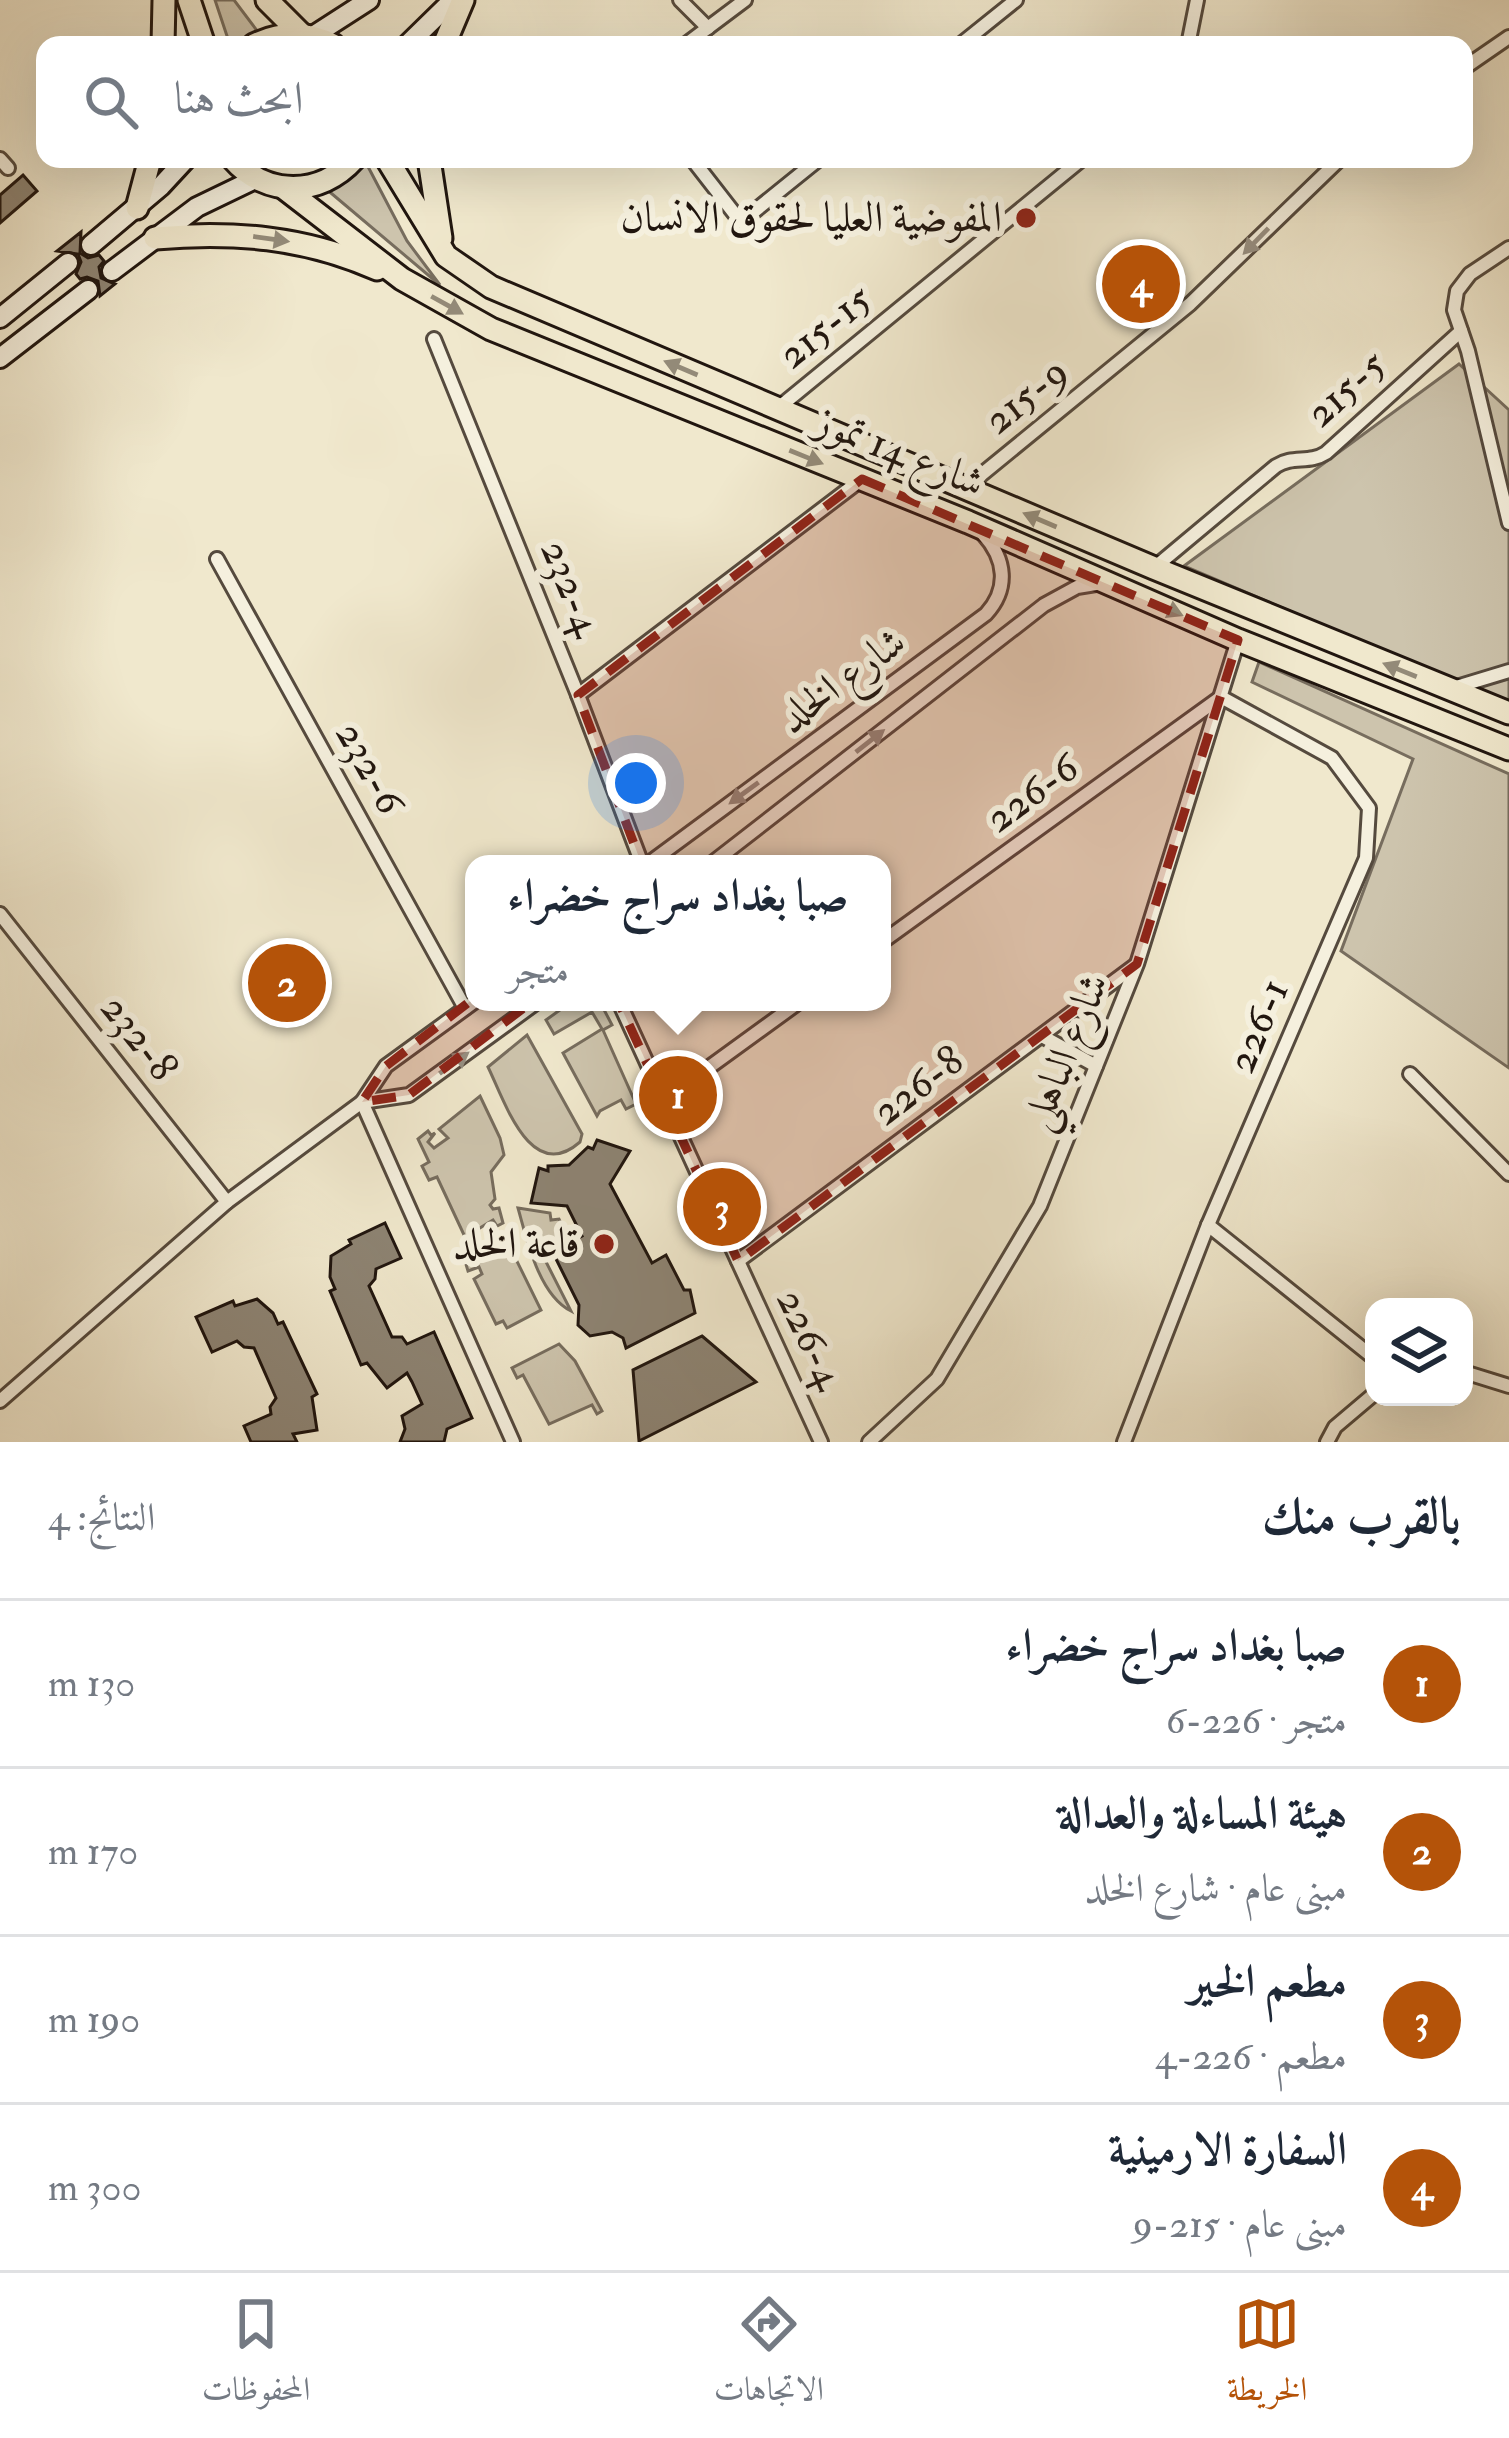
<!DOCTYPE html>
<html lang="ar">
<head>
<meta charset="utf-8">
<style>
  :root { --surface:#fff; --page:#f6f6f7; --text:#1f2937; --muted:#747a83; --line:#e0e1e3; --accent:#b45309 }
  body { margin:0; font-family:"IM FELL Double Pica",Amiri,serif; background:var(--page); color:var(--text); direction:rtl }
  .controls { position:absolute; right:36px; bottom:36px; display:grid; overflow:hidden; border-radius:24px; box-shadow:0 12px 48px #0002 }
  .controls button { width:108px; height:108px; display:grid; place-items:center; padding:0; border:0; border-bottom:3px solid var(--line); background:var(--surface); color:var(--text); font:60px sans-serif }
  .you { position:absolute; left:636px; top:783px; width:42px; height:42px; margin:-30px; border:9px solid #fff; border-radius:50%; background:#1a73e8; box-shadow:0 0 0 18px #1a73e833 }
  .badge { display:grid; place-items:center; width:78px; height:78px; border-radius:50%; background:var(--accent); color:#fff; font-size:39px; font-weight:700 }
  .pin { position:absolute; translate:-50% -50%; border:6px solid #fff; box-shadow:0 3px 12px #0006 }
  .popup { position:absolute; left:465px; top:855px; width:426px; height:156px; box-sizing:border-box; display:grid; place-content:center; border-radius:24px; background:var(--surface); filter:drop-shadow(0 3px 9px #0005); font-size:39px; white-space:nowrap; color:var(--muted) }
  .popup b { font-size:45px; color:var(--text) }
  .popup::after { content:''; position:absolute; left:50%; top:100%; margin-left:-24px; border:24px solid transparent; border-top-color:var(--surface) }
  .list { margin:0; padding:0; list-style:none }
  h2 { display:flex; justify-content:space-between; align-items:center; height:156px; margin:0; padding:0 48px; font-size:51px }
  h2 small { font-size:39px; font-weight:400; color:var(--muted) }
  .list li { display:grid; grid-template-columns:78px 1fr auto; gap:36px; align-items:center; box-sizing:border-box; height:168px; padding:0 48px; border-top:3px solid var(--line) }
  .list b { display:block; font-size:45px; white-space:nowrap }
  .list p { margin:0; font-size:39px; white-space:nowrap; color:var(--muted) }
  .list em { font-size:39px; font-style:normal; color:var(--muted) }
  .icon { flex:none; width:66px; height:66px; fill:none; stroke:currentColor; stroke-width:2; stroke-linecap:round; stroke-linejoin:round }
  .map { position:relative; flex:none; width:1509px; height:1442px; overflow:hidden; direction:ltr }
  .search { position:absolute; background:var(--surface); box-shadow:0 12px 48px #0002; left:36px; right:36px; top:36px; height:132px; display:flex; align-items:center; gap:30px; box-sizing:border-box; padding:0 42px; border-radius:24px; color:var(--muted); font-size:45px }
  .sheet { height:828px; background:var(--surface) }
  nav { display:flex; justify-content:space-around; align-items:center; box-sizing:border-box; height:168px; border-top:3px solid var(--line); background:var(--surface); font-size:33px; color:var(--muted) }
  nav a { display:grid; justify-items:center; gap:6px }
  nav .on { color:var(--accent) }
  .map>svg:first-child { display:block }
</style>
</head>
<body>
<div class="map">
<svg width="1509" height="1442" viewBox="0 0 1509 1442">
  <rect width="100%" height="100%" fill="#f0e8cd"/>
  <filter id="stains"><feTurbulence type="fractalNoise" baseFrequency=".00167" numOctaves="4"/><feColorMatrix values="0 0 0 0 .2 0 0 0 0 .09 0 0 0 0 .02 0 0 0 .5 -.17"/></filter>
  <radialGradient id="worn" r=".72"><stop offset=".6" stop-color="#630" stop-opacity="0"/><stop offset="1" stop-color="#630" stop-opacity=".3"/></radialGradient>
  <g fill="#cdc4ad" stroke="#776d5e" stroke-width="3">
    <path d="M215 0H234L258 32 230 45Z"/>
    <path d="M364 159 407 241 440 285 325 188Z"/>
    <path d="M1459 364 1509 410V704L1184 566Z"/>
    <path d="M1259 662 1509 774V1068L1341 951 1413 759 1252 682Z"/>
    <path d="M571 1002H600L612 1025 603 1030 636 1104 626 1109 621 1100 600 1111 597 1116 563 1053 602 1029 592 1012 554 1034 546 1020Z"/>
    <path d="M527 1035 582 1134 580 1142C531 1185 505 1102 488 1067Z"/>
    <path d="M480 1096 500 1138 504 1155 491 1172 495 1199 490 1205 493 1209 499 1208 503 1223 497 1226 493 1220 465 1237 437 1177 429 1180 422 1166 429 1162 418 1139 428 1131 431 1135 435 1133 428 1142 434 1148 448 1138 439 1129Z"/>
    <path d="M518 1208 550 1213 551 1220 559 1219 567 1236 542 1254 571 1311C539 1295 527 1240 518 1208Z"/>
    <path d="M505 1237 541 1310 507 1328 503 1321 496 1324 474 1279 482 1274 479 1267 468 1271 465 1261 476 1251 479 1256 497 1248 495 1241Z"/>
    <path d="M559 1344 575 1361 602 1411 597 1414 592 1405 549 1424 523 1375 517 1378 512 1368Z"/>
  </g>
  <g fill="#8d8372" stroke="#21160f" stroke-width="3">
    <path d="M23 175 37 191 0 223V195Z"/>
    <path d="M81 232 80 253 88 258 99 255 104 261 99 267 101 278 115 284 100 296 98 281 87 277 80 279 76 274 81 262 78 254 57 251Z"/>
    <path d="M597 1140 630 1151 610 1184 652 1263 666 1255 684 1290H690L695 1313 626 1348 623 1338 612 1332 590 1336 578 1325 579 1305 552 1251 582 1236 567 1206 531 1203 539 1168 548 1171V1166L569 1165 588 1147 593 1149Z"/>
    <path d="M385 1223 401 1258 376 1269 375 1279 369 1286 392 1337H402L407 1344 434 1332 472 1418 447 1429 444 1442H400L405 1429 402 1416 422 1404 412 1382 407 1373 387 1388 367 1363 361 1365 330 1291 335 1289 330 1277 331 1256 351 1244 349 1240Z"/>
    <path d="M257 1299 273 1313 278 1324 283 1322 317 1394 312 1397 317 1430 293 1434 297 1442H251L244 1426 271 1414 270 1407 276 1398 254 1348 244 1347 237 1341 212 1352 196 1317 233 1301 235 1306Z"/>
    <path d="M702 1336 756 1382 639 1441 633 1370Z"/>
  </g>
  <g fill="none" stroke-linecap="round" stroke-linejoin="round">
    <defs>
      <g id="street">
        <path d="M680 0 708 28"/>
        <path d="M685 45 745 0"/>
        <path d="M960 45 1016 0"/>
        <path d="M1188 45 1197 0"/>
        <path d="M1464 68 1509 37"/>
        <path d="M0 159 8 168"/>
        <path d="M692 159 741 222 819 159"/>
        <path d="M1509 248 1470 274 1457 291 1454 310 1468 351 1509 523"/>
        <path d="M434 339 578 695 642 864"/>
        <path d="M777 409 1082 159"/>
        <path d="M965 488 1190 304 1340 159"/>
        <path d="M217 559 465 1008"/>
        <path d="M1154 568 1276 466C1293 455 1309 464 1326 453L1461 331"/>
        <path d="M1453 688 1509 671"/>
        <path d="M578 695 862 479"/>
        <path d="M648 864 986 614C1009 589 1006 559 983 534"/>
        <path d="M711 864 1044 605 1077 587 1102 583"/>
        <path d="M0 914 227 1202"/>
        <path d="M882 942 1221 697 1332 758 1369 808 1366 858 1208 1225 1124 1442"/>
        <path d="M619 1002 821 1442"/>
        <path d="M1042 1036 1096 1066"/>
        <path d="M1410 1074 1509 1174"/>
        <path d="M664 1100 799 1002"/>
        <path d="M362 1102 513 1442"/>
        <path d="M362 1102 409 1095 537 1002"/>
        <path d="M1208 1225 1374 1358"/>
        <path d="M738 1261 1136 965"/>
        <path d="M1464 1372 1509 1386"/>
        <path d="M0 1401 227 1202 362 1102 386 1066 474 1002"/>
        <path d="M869 1442 937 1379 1040 1206 1137 964 1238 640"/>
        <path d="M1327 1442 1335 1427 1374 1394"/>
      </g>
      <g id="secondary">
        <path d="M313 36 369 0"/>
        <path d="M407 45 453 0"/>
        <path d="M91 245 161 186 186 159"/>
        <path d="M112 271 197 207 255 179"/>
        <path d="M0 318 68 263"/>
        <path d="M0 358 88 290"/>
      </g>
      <g id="primary">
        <path d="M189 0 204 45"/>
        <path d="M267 0 301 34"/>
        <path d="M163 45 164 0"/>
        <path d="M254 45C281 32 306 31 333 45"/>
        <path d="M444 45 463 0"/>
        <path d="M233 159C266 197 320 197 354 159"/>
        <path d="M387 159 446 256 491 287 1154 568 1509 713"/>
        <path d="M429 159 441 238"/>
        <path d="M284 188 402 279 491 329 968 522 1238 640 1509 749"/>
        <path d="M137 208 150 159"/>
        <path d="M155 238C232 231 305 237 377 269"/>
      </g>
    </defs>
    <use href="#street" stroke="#554a3e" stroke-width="18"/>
    <use href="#secondary" stroke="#21160f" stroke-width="24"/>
    <use href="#primary" stroke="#21160f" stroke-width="27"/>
    <use href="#street" stroke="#f5f0de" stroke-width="12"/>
    <use href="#secondary" stroke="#f5f0de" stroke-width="18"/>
    <use href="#primary" stroke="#f0e8cd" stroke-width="21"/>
  </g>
  <defs><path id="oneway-solid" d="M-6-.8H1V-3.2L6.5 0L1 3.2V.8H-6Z" transform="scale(3)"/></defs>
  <g fill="#938a78">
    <use href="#oneway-solid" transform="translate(271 239) rotate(8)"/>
    <use href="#oneway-solid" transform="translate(447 305) rotate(29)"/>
    <use href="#oneway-solid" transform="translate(681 368) rotate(-157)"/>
    <use href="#oneway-solid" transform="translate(806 457) rotate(22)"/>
    <use href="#oneway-solid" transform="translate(1040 520) rotate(-157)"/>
    <use href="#oneway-solid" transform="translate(1166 608) rotate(24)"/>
    <use href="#oneway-solid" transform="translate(1400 670) rotate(-158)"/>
  </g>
  <g fill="#968e81">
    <use href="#oneway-solid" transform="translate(1256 241) rotate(134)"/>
    <use href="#oneway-solid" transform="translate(870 741) rotate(-38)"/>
    <use href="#oneway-solid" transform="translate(744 793) rotate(144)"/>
    <use href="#oneway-solid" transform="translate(454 1063) rotate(-36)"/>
  </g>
  <path fill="#8f2418" fill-opacity="0.2" stroke="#8f2418" stroke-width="9" stroke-dasharray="24 15" stroke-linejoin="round" d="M862 479 1238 640 1137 964 738 1261 596 953 409 1095 362 1102 386 1066 643 868 578 695Z"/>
  <g fill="#8f2418" stroke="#f5f0de" stroke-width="4.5">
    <circle cx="1026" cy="218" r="12"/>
    <circle cx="604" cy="1244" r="12"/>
  </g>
  <g text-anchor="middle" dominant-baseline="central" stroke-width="12" stroke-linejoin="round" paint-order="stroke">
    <g font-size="42" fill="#21160f" stroke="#f5f0de" text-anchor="end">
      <text x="1002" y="218">المفوضية العليا لحقوق الانسان</text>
      <text x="580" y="1244">قاعة الخلد</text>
    </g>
    <g font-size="42" fill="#21160f" stroke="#f5f0de">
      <text transform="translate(825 327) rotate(-39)">215-15</text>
      <text transform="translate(1346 389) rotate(-42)">215-5</text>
      <text transform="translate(1026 396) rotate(-39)">215-9</text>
      <text transform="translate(900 452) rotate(22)">شارع 14 تموز</text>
      <text transform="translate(571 588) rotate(68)">232-4</text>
      <text transform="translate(842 680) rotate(-36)">شارع الخلد</text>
      <text transform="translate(370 768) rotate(61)">232-6</text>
      <text transform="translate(1032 793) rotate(-36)">226-6</text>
      <text transform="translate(1258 1026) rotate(-67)">226-1</text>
      <text transform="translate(139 1038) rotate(52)">232-8</text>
      <text transform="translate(1066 1052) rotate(-68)">شارع الباهلي</text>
      <text transform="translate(918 1086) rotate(-37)">226-8</text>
      <text transform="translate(810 1339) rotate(65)">226-4</text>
    </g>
  </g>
  <rect width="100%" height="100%" filter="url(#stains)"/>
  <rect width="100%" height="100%" fill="url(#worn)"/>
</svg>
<div class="controls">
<button><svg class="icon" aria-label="layers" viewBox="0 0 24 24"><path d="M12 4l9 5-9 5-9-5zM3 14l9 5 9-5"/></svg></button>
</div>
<div class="you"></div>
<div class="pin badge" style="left:678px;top:1095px">1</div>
<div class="popup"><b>صبا بغداد سراج خضراء</b>متجر</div>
<div class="pin badge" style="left:287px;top:983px">2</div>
<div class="pin badge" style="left:722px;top:1207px">3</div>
<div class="pin badge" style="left:1141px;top:284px">4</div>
<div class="search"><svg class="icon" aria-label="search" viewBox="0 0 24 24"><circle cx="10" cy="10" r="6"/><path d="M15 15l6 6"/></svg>ابحث هنا</div>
</div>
<section class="sheet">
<h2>بالقرب منك<small>النتائج: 4</small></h2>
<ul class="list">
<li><span class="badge">1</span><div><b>صبا بغداد سراج خضراء</b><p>متجر · 226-6</p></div><em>130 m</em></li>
<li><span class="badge">2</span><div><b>هيئة المساءلة والعدالة</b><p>مبنى عام · شارع الخلد</p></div><em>170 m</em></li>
<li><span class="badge">3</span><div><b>مطعم الخير</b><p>مطعم · 226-4</p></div><em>190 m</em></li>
<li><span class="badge">4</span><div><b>السفارة الارمينية</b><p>مبنى عام · 215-9</p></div><em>300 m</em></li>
</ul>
</section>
<nav>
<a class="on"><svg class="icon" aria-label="map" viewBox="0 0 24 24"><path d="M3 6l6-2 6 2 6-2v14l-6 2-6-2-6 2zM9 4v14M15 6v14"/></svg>الخريطة</a>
<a><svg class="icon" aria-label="directions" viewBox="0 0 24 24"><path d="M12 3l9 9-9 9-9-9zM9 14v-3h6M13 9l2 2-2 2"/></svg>الاتجاهات</a>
<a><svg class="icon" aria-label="saved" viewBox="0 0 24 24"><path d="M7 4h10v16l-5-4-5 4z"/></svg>المحفوظات</a>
</nav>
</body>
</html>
